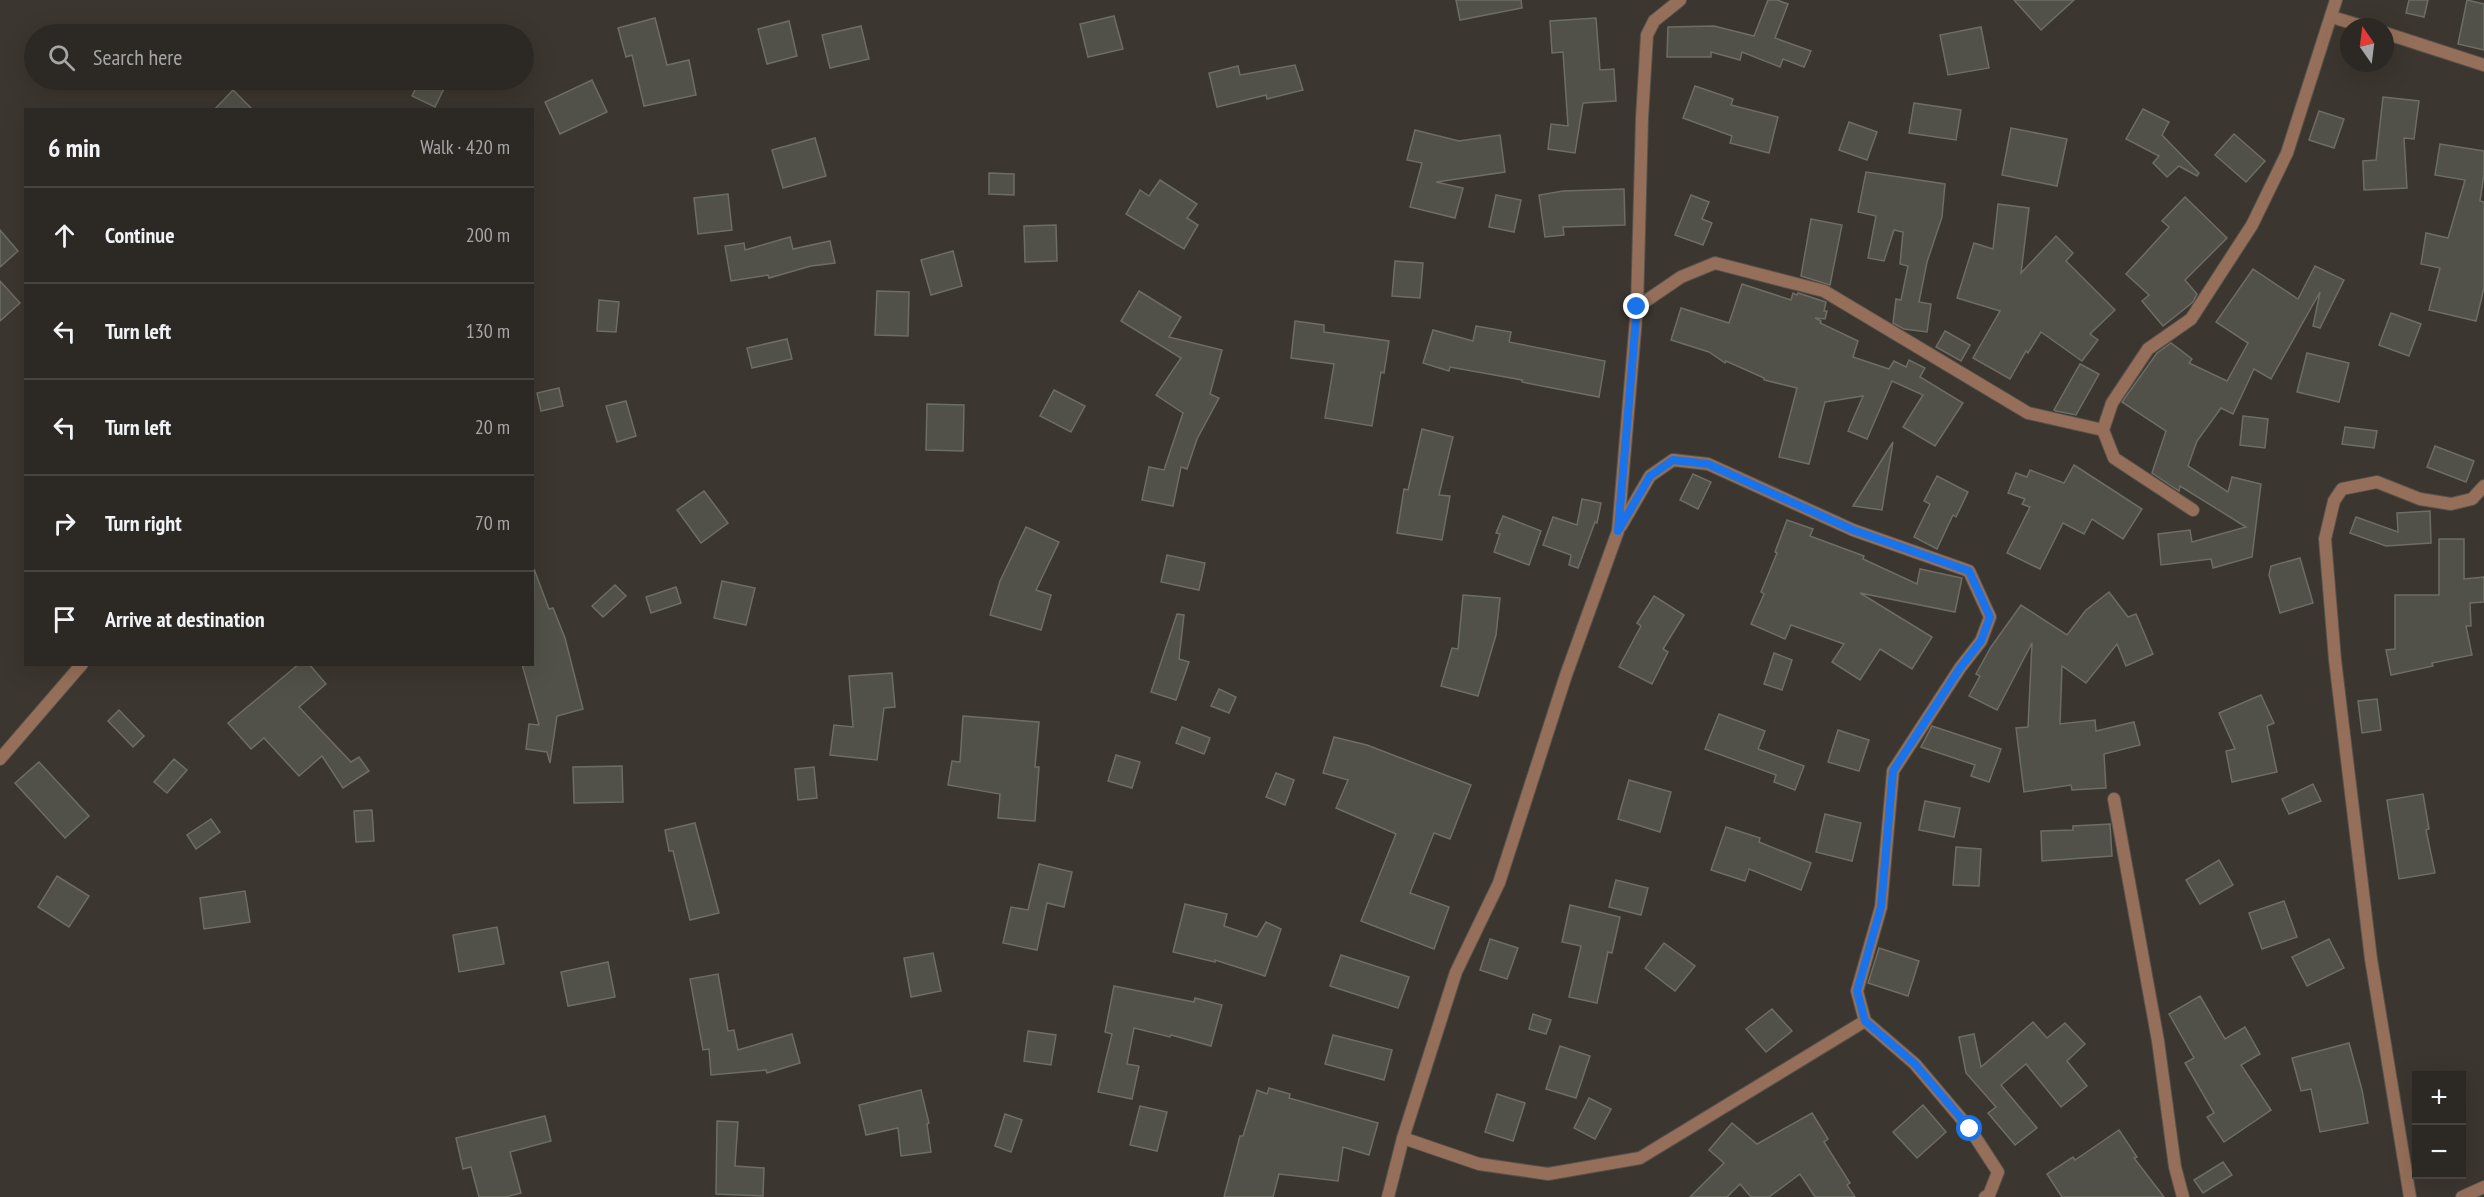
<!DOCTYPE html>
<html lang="en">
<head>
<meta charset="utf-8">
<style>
  :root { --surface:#2c2823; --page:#34302b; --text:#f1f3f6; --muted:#a6a6a6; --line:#484441 }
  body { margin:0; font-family:"PT Sans Narrow",sans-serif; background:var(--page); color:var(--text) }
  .controls { position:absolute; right:18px; bottom:18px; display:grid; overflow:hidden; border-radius:0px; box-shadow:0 6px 24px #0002 }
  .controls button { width:54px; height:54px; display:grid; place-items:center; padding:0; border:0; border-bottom:2px solid var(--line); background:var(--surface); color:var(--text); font:30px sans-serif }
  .compass { position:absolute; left:2340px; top:18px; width:54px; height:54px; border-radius:50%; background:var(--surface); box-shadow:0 6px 24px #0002; rotate:346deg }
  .stop { position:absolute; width:18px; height:18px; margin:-14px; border:4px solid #1a73e8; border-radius:50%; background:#fff }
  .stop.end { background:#1a73e8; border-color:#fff; box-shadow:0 2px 6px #0008 }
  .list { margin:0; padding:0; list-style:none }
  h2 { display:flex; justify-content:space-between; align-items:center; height:78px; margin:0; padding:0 24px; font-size:26px }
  h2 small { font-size:20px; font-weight:400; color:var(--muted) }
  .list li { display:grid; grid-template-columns:39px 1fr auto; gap:18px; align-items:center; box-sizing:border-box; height:96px; padding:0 24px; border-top:2px solid var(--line) }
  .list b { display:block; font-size:22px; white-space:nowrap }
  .list em { font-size:20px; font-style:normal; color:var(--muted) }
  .icon { flex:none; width:33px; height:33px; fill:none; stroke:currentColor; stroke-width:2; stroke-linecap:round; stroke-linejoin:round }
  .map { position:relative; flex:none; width:2484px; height:1197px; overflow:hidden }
  .search { position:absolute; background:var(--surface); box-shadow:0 6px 24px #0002; left:24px; top:24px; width:510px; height:66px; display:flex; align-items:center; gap:15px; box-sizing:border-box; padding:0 21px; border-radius:33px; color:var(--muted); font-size:22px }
  .panel { position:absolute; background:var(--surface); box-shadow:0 6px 24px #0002; left:24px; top:108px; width:510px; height:558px; border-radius:0px }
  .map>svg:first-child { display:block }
</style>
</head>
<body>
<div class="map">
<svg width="2484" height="1197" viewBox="0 0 2484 1197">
  <rect width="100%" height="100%" fill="#3b362f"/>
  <g fill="#525149" stroke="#6e6d64" stroke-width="1.5">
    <path d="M1456 0H1521L1522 8 1460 20Z"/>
    <path d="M1768 0H1777L1788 4 1775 38 1811 51 1804 67 1783 59 1780 67 1742 52 1740 60 1711 52V57H1667L1668 27 1714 26 1754 36Z"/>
    <path d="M2014 0H2074L2041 30Z"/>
    <path d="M2409 0H2428L2424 17 2406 13Z"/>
    <path d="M2467 0 2484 4V50L2458 44Z"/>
    <path d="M1114 16 1123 49 1088 57 1080 24Z"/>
    <path d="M655 18 667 65 689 60 696 95 644 106 632 55 626 57 618 28Z"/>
    <path d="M1596 18 1600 70 1614 69 1616 101 1583 103 1575 153 1548 149 1551 124 1568 126 1563 52 1552 53 1550 21Z"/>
    <path d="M789 21 797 56 767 64 758 29Z"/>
    <path d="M861 26 869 59 830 68 822 35Z"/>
    <path d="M1981 27 1989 68 1948 75 1940 35Z"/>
    <path d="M1295 65 1303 90 1267 99 1266 95 1217 107 1209 73 1238 66 1240 75Z"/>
    <path d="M420 80H448L435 107 412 96Z"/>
    <path d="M592 80 607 112 560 134 545 102Z"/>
    <path d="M1695 86 1733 99 1731 105 1778 117 1769 153 1730 143 1732 136 1683 118Z"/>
    <path d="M233 90 253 110H214Z"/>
    <path d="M2383 97 2419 101 2414 139 2404 138 2407 188 2364 190 2363 161 2376 160Z"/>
    <path d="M1914 103 1961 110 1956 140 1909 133Z"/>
    <path d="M2143 109 2169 122 2162 135 2199 173 2197 176 2179 166 2167 177 2153 163 2159 156 2126 139Z"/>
    <path d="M2319 111 2344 119 2334 148 2309 140Z"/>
    <path d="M1849 122 1877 132 1867 160 1839 150Z"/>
    <path d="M2011 128 2067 139 2057 186 2002 175Z"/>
    <path d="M1415 130 1459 141 1500 135 1505 172 1436 182 1463 188 1455 218 1410 207 1422 163 1407 160Z"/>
    <path d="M2234 134 2265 161 2246 182 2215 155Z"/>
    <path d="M815 138 826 176 783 188 772 150Z"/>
    <path d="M2440 144 2484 151V174L2480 201 2484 202V288L2476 321 2429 310 2440 268 2421 264 2426 233 2448 238 2465 180 2435 175Z"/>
    <path d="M1866 172 1945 184 1942 217 1927 262 1919 302 1931 304 1927 332 1904 329 1893 323 1896 299 1901 300 1908 266 1900 264 1903 232 1894 230 1884 261 1868 258 1876 216 1858 212Z"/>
    <path d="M989 173 1014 174V195L989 194Z"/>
    <path d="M1160 180 1197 204 1187 218 1198 225 1184 249 1126 214 1140 190 1149 196Z"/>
    <path d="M1624 189 1625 225 1563 227 1564 235 1545 237 1539 195 1563 191Z"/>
    <path d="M728 194 732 230 698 234 694 198Z"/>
    <path d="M1496 195 1521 200 1514 232 1489 227Z"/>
    <path d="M1691 195 1709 202 1702 219 1712 223 1703 245 1675 235Z"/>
    <path d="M2185 197 2227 238 2185 280 2197 294 2193 302 2163 326 2142 301 2149 295 2126 274 2169 227 2162 221Z"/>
    <path d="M1998 204 2029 208 2021 273 2056 236 2073 253 2066 261 2115 310 2090 334 2098 340 2082 361 2041 332 2028 353 2026 351 2010 379 1973 358 2000 311 1957 298 1974 243 1993 249Z"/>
    <path d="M1811 219 1842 225 1830 285 1801 276Z"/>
    <path d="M1056 225 1057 261 1025 262 1024 226Z"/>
    <path d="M0 230 18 251 0 267Z"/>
    <path d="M790 237 793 249 830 241 835 263 811 266 769 278 768 275 731 281 725 246 744 243 745 250Z"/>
    <path d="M953 251 962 286 931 295 921 260Z"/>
    <path d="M1395 261 1423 263 1420 298 1392 296Z"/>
    <path d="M2315 266 2344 280 2320 328 2313 326 2320 292 2271 379 2254 369 2233 414 2221 408 2197 441 2188 466 2228 492 2232 477 2261 484 2252 557 2213 568 2211 559 2161 565 2158 534 2190 530 2192 542 2246 527 2180 486 2179 491 2152 473 2166 431 2122 402 2157 353 2171 343 2192 359 2189 363 2227 381 2248 343 2216 322 2253 269 2298 299Z"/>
    <path d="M0 281 20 303 0 321Z"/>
    <path d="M1742 284 1791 300 1793 293 1797 295 1798 293 1826 302 1824 311H1827L1825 319 1815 318 1821 321 1820 323 1858 341 1853 357 1889 369 1894 361 1906 367 1909 360 1925 368 1920 377 1963 403 1935 446 1903 427 1923 395 1892 381 1867 439 1848 431 1863 396 1825 402 1809 464 1779 457 1797 388 1764 380V378L1726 361 1725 363 1709 352 1671 340 1681 308 1729 323Z"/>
    <path d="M877 291 909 292 908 336 875 335Z"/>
    <path d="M1139 291 1181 317 1169 337 1222 350 1210 394 1219 398 1197 439 1187 469 1181 467 1173 506 1142 500 1149 467 1164 470 1183 413 1156 395 1181 358 1121 321Z"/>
    <path d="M599 300 619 302 616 332 597 331Z"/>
    <path d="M2391 313 2421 324 2409 356 2379 345Z"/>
    <path d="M1295 321 1324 325V332L1389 341 1384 373 1381 372 1372 426 1325 418 1334 364 1291 358Z"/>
    <path d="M1476 326 1511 332 1509 342 1605 361 1599 397 1522 382V380L1450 367 1449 371 1423 363 1433 330 1473 341Z"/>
    <path d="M1945 331 1970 345 1961 361 1936 347Z"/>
    <path d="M787 339 792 359 752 368 747 348Z"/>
    <path d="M2307 353 2349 363 2339 402 2297 392Z"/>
    <path d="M2080 364 2099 374 2076 415 2056 411 2054 410Z"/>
    <path d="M559 388 563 406 541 411 537 393Z"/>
    <path d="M1054 390 1085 406 1071 432 1040 416Z"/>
    <path d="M626 401 636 436 617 442 606 406Z"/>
    <path d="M927 404 964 405 963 451 926 450Z"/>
    <path d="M2243 416 2268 419 2265 448 2240 445Z"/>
    <path d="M2345 427 2377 431 2374 448 2342 444Z"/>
    <path d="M1422 429 1453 437 1439 495 1450 496 1442 540 1397 533 1404 489 1408 490Z"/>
    <path d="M1893 442 1882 510 1853 506Z"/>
    <path d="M2435 446 2474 461 2466 482 2427 467Z"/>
    <path d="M2074 465 2142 509 2123 539 2092 519 2084 534 2063 523 2040 569 2007 553 2030 507 2022 504 2025 499 2008 493 2016 473 2027 477 2030 470 2064 483Z"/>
    <path d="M1693 474 1711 482 1698 509 1680 500Z"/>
    <path d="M1937 476 1968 492 1956 517 1953 515 1937 549 1914 537 1930 504 1924 501Z"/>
    <path d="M704 491 728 523 701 543 677 510Z"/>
    <path d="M1582 499 1601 503 1597 523 1595 522 1578 568 1569 565 1571 555 1543 545 1553 517 1577 525Z"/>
    <path d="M2430 511 2431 543 2386 546 2350 533 2356 517 2398 532 2397 513Z"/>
    <path d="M1503 516 1541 531 1529 565 1494 552 1500 534 1496 533Z"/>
    <path d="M1787 520 1813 529 1810 536 1864 556 1863 559 1917 584 1920 569 1962 578 1955 612 1860 593 1932 637 1912 669 1880 649 1860 680 1832 662 1844 644 1791 625 1785 639 1751 624 1764 594 1761 592 1777 553 1775 552Z"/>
    <path d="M1026 527 1059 542 1036 590 1051 595 1041 630 990 615 1000 581Z"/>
    <path d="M2439 539H2464V579L2484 577V602L2470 603 2471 626H2466L2472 655 2432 663 2433 666 2391 675 2386 650 2395 649V595H2439Z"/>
    <path d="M1167 555 1205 563 1199 590 1161 582Z"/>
    <path d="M2300 558 2313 603 2280 613 2269 575 2271 566Z"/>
    <path d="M534 569 549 609 553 608 565 638 583 709 557 716 550 763 547 752 526 749 529 724 539 725 522 664H532Z"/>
    <path d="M722 581 755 588 746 625 714 618Z"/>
    <path d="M615 585 626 596 603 617 592 606Z"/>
    <path d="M676 587 681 603 651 613 646 597Z"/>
    <path d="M2109 592 2128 617 2136 614 2153 654 2126 666 2117 644 2086 683 2062 666 2060 724 2095 720 2096 731 2134 722 2140 745 2104 754 2106 788 2072 790 2071 785 2024 792 2016 728 2028 727 2032 643 1997 710 1969 696 1980 676 1976 674 1991 647 2021 605 2067 635 2086 610Z"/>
    <path d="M1463 595 1500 598 1496 635 1478 696 1441 686 1452 648 1458 649Z"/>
    <path d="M1654 596 1684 615 1663 649 1668 652 1652 684 1619 667 1641 626 1637 623Z"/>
    <path d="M1177 614 1184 615 1179 659 1189 662 1176 700 1151 692Z"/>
    <path d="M1774 653 1792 660 1782 690 1764 684Z"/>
    <path d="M299 664H309L326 684 299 707 351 762 359 757 369 771 343 788 322 756 299 776 264 738 251 749 228 723Z"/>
    <path d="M892 673 895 707 884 708 877 760 830 755 834 725 853 727 849 676Z"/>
    <path d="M1219 689 1236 697 1229 713 1211 706Z"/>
    <path d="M2261 695 2274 723 2267 726 2277 772 2232 782 2226 751 2235 749 2219 713Z"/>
    <path d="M2377 699 2381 730 2362 733 2358 701Z"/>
    <path d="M119 710 144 736 133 747 108 721Z"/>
    <path d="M1719 714 1765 731 1758 749 1804 766 1795 790 1774 782 1776 775 1705 749Z"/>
    <path d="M963 716 1039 722 1035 767H1039L1035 821 998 818 1000 794 948 785 952 761 960 762Z"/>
    <path d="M1932 726 2001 749 1989 782 1971 776 1975 765 1921 747Z"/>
    <path d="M1182 727 1210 738 1204 754 1176 743Z"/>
    <path d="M1838 730 1869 740 1859 771 1828 762Z"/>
    <path d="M1334 737 1367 745 1471 785 1450 839 1434 833 1410 893 1449 907 1434 949 1361 921 1396 834 1336 808 1348 780 1323 773Z"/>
    <path d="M1116 755 1140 762 1132 788 1108 781Z"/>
    <path d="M174 759 187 770 167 793 154 782Z"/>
    <path d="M39 762 89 816 65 838 15 783Z"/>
    <path d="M622 766 623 802 574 803 573 767Z"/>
    <path d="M814 767 817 798 798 800 795 769Z"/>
    <path d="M1276 773 1294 780 1285 805 1266 797Z"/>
    <path d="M1629 780 1671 792 1660 832 1618 819Z"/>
    <path d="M2313 784 2321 801 2289 814 2282 799Z"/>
    <path d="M2423 794 2429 829 2426 830 2435 873 2399 879 2387 800Z"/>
    <path d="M1925 801 1960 808 1954 837 1919 830Z"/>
    <path d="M372 810 374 841 356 842 354 811Z"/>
    <path d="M1825 814 1861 823 1852 861 1816 852Z"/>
    <path d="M211 819 220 832 196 849 187 835Z"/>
    <path d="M695 823 719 913 690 920 673 851H669L665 830Z"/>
    <path d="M2110 824 2112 856 2042 861 2041 831 2073 830V826Z"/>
    <path d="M1726 827 1760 838 1759 842 1811 863 1801 890 1749 869 1745 881 1711 870Z"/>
    <path d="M1956 847 1981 849 1979 886 1953 885Z"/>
    <path d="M2219 860 2233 885 2200 904 2186 880Z"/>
    <path d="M1039 864 1072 872 1064 907 1047 903 1037 950 1003 943 1011 907 1028 910Z"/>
    <path d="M57 876 89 896 69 927 38 907Z"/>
    <path d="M1616 880 1648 888 1641 915 1609 907Z"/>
    <path d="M245 891 250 922 204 929 200 898Z"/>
    <path d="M2284 901 2297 937 2262 949 2249 913Z"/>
    <path d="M1185 904 1227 914 1224 926 1257 937 1266 922 1281 929 1265 976 1215 960V962L1173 952Z"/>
    <path d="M1570 905 1620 917 1612 953 1608 952 1597 1003 1569 997 1581 946 1562 942Z"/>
    <path d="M497 927 504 964 459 972 453 935Z"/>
    <path d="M1490 939 1518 948 1507 979 1480 970Z"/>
    <path d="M2329 939 2344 968 2307 986 2292 957Z"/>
    <path d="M1664 943 1695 966 1675 991 1645 968Z"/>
    <path d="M1879 948 1919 961 1908 996 1868 983Z"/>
    <path d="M933 953 941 991 911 997 904 958Z"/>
    <path d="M1341 955 1409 977 1398 1008 1330 986Z"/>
    <path d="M608 962 615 997 568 1006 561 972Z"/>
    <path d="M718 974 728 1031 734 1030 738 1050 792 1034 800 1063 767 1073 766 1070 711 1075 709 1049 703 1050 690 979Z"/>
    <path d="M1114 986 1194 1002 1195 998 1222 1005 1211 1046 1171 1035 1170 1037 1134 1028 1127 1064 1139 1066 1132 1099 1098 1092 1112 1034 1105 1032Z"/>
    <path d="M2200 996 2225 1039 2245 1027 2260 1054 2241 1065 2271 1110 2224 1142 2207 1117 2214 1113 2185 1063 2194 1058 2169 1014Z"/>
    <path d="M1772 1009 1792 1031 1766 1052 1746 1029Z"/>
    <path d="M1533 1014 1551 1020 1546 1034 1529 1029Z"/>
    <path d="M2033 1022 2047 1038 2065 1023 2085 1044 2067 1061 2087 1086 2061 1107 2026 1064 2001 1085 2037 1128 2015 1145 1988 1113 1996 1107 1966 1073 1959 1037 1974 1034 1981 1067Z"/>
    <path d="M1028 1031 1056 1035 1051 1065 1024 1061Z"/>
    <path d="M1333 1035 1392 1050 1384 1080 1325 1064Z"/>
    <path d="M2349 1043 2362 1090 2368 1123 2320 1132 2311 1089 2301 1091 2292 1058Z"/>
    <path d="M1560 1046 1590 1056 1576 1098 1546 1089Z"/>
    <path d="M1269 1088 1290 1094 1289 1098 1378 1123 1369 1155 1343 1147 1338 1181 1279 1174 1273 1197H1224L1240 1136H1243L1257 1090 1267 1094Z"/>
    <path d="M921 1090 929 1123 927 1124 931 1152 901 1156 898 1128 866 1135 859 1105Z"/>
    <path d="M1497 1094 1525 1103 1513 1141 1485 1132Z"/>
    <path d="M1589 1098 1611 1109 1595 1139 1574 1128Z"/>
    <path d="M1923 1105 1946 1132 1917 1158 1893 1132Z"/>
    <path d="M1140 1106 1167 1112 1157 1151 1130 1145Z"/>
    <path d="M1812 1113 1828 1139 1824 1142 1850 1183 1847 1185 1855 1197H1815L1800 1174 1769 1197H1751L1740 1184 1727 1197H1690L1724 1163 1709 1150 1732 1123 1757 1144Z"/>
    <path d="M1005 1114 1022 1120 1011 1152 995 1146Z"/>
    <path d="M545 1116 551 1141 510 1152 521 1193 506 1197H479L471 1167 463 1169 456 1138Z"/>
    <path d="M717 1121 738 1122 735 1166 764 1168 763 1196 716 1194Z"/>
    <path d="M2119 1130 2137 1157 2134 1158 2164 1197H2062L2047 1174 2073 1157 2075 1160Z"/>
    <path d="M2223 1162 2232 1175 2203 1193 2194 1180Z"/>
  </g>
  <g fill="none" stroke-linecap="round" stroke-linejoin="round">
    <defs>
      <g id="street">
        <path d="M2332 17 2365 27"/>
        <path d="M2385 33 2484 65"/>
        <path d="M1637 307 1681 277 1715 263 1824 291 2028 413 2103 430"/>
        <path d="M2193 510 2114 458 2103 430 2112 403 2148 349 2191 319 2252 225 2287 153 2336 0"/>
        <path d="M1621 526 1650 476 1673 460 1708 464 1853 530 1969 571 1990 617 1981 641 1960 668 1893 771 1881 907 1857 991 1865 1021 1915 1064 1970 1129 1998 1172 1989 1195 1985 1197"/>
        <path d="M0 759 82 664"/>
        <path d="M2114 799 2158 1041 2175 1167 2183 1197"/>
        <path d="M1403 1138 1479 1164 1548 1174 1640 1158 1865 1021"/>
        <path d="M1388 1197 1403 1138 1456 972 1499 883 1566 675 1618 531 1637 307 1642 118 1647 35 1654 21 1680 0"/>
        <path d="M2410 1197 2371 959 2335 660 2325 539 2334 501 2342 489 2377 482 2420 499 2451 504 2472 499 2484 486"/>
        <path d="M2462 1197 2484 1187"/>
      </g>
    </defs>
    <use href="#street" stroke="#57524b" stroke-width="14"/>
    <use href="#street" stroke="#956f59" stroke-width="12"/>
  </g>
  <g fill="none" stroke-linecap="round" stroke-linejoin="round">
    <path stroke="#1a73e8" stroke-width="8" d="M1637 307 1618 531 1650 476 1673 460 1708 464 1853 530 1969 571 1990 617 1981 641 1960 668 1893 771 1881 907 1857 991 1865 1021 1915 1064 1970 1129"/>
  </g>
</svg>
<div class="controls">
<button>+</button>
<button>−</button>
</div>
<svg class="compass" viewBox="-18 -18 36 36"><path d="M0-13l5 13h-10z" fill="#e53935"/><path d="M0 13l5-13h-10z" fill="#a6a6a6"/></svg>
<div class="stop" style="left:1970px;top:1129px"></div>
<div class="stop end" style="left:1637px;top:307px"></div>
<div class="search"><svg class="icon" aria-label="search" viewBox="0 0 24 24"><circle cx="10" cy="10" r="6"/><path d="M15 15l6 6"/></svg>Search here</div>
<section class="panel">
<h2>6 min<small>Walk · 420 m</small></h2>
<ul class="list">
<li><svg class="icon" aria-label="ahead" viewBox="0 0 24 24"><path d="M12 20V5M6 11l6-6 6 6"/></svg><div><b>Continue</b></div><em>200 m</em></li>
<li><svg class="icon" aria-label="left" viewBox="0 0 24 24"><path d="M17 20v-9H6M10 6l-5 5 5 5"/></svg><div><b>Turn left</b></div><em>130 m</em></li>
<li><svg class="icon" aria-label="left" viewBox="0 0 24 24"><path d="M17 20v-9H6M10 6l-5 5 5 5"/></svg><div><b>Turn left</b></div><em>20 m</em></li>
<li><svg class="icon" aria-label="right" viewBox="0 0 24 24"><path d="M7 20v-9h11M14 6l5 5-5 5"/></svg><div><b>Turn right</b></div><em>70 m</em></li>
<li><svg class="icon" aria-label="arrive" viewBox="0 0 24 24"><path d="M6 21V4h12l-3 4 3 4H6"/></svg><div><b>Arrive at destination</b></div></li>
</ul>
</section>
</div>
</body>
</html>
